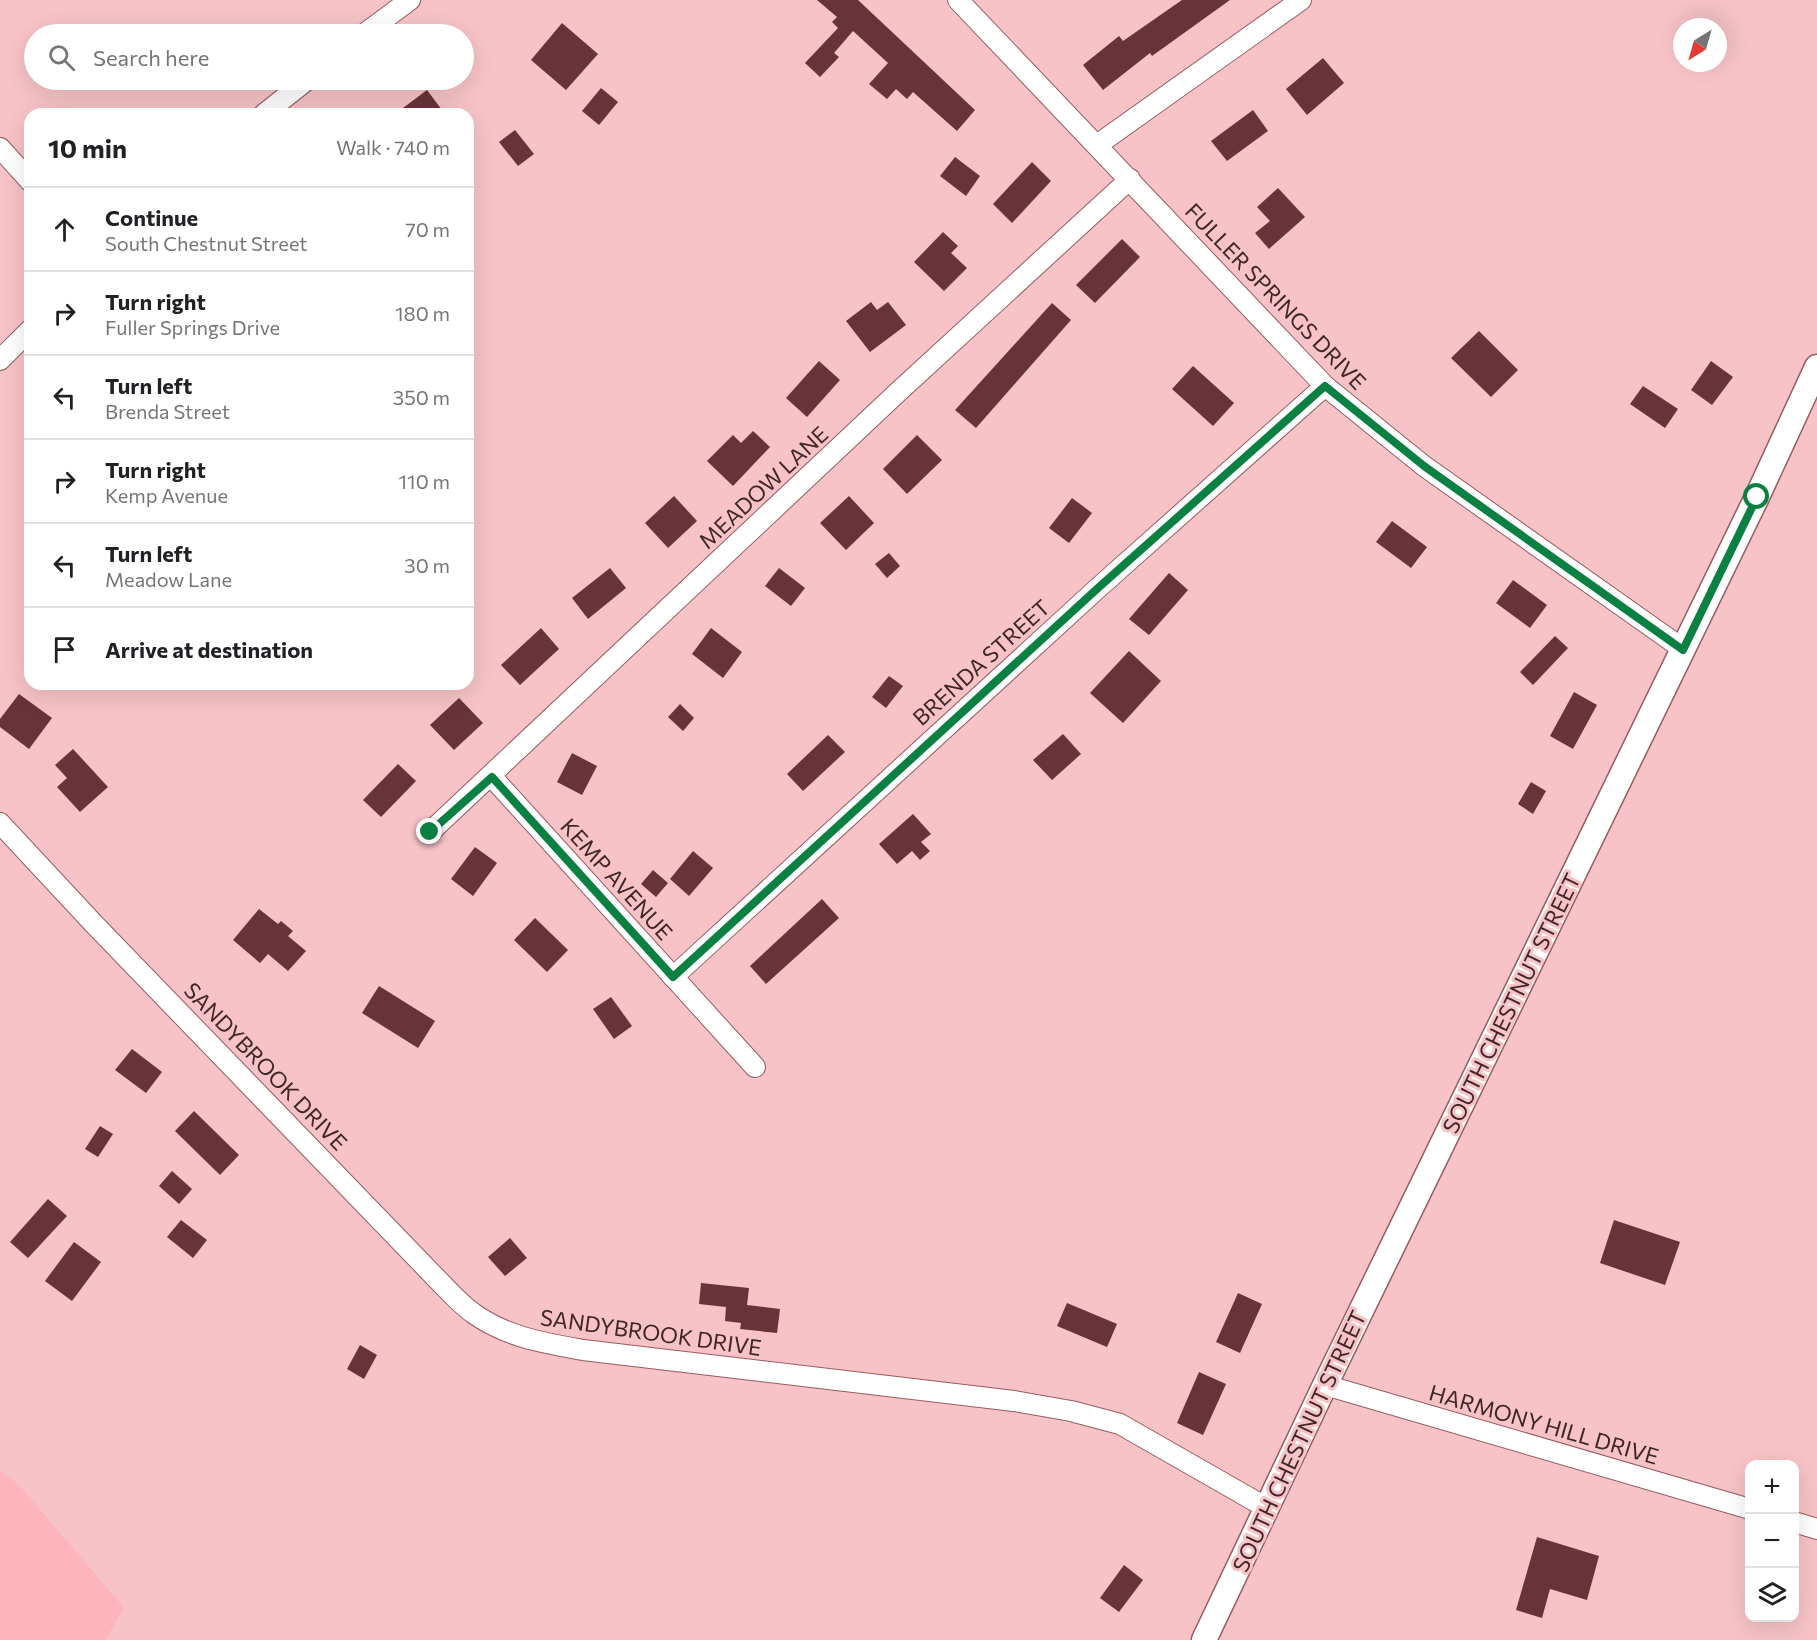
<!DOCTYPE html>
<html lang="en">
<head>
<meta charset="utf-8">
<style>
  :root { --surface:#fff; --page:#f2f2f2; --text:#202124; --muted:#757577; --line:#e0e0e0 }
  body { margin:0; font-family:Commissioner,sans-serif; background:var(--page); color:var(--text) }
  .controls { position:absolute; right:18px; bottom:18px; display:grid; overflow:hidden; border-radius:12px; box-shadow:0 6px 24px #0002 }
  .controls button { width:54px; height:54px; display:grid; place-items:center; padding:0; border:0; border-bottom:2px solid var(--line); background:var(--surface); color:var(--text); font:30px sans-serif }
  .compass { position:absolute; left:1673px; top:18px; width:54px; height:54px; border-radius:50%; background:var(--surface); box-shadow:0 6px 24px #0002; rotate:217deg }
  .stop { position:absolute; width:18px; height:18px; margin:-14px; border:4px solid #0b8043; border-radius:50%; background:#fff }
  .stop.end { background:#0b8043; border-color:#fff; box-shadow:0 2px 6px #0008 }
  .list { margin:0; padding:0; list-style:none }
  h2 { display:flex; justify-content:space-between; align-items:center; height:78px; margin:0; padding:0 24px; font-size:26px }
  h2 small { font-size:20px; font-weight:400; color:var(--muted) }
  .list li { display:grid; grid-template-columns:39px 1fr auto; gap:18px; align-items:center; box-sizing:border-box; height:84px; padding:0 24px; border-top:2px solid var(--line) }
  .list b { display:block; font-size:22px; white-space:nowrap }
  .list p { margin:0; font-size:20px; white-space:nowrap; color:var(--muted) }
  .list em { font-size:20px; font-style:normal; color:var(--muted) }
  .icon { flex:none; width:33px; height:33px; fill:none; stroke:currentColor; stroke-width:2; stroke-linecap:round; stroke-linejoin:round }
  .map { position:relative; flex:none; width:1817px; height:1640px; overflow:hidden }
  .search { position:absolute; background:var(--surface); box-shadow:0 6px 24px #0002; left:24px; top:24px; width:450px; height:66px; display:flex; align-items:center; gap:15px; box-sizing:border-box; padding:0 21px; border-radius:33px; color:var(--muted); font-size:22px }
  .panel { position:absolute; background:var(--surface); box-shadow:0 6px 24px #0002; left:24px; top:108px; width:450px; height:582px; border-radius:18px }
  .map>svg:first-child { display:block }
</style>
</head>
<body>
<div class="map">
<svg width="1817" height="1640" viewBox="0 0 1817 1640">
  <rect width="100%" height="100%" fill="#f7c3c6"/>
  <path fill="#fdb4ba" d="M0 1470 22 1489 124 1608 105 1640H0Z"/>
  <g fill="#683339">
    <path d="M817 0H858L975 110 957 131 913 92 907 99 896 89 887 99 869 84 888 63 853 31 834 53 839 57 820 77 805 63 838 28 832 22 837 17Z"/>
    <path d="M1182 0H1230L1152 56 1150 53 1103 90 1083 65 1119 36 1123 41Z"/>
    <path d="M562 23 598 54 566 90 531 60Z"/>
    <path d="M1323 58 1344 83 1307 115 1286 89Z"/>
    <path d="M601 88 618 102 599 125 582 111Z"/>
    <path d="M427 90 445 114H395Z"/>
    <path d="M1253 110 1268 131 1227 161 1211 141Z"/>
    <path d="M515 130 534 154 518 166 499 142Z"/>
    <path d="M955 157 980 176 966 196 940 176Z"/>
    <path d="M1032 162 1051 181 1012 223 993 204Z"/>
    <path d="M1278 188 1305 217 1269 249 1255 233 1270 221 1257 207Z"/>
    <path d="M943 232 958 246 951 253 967 268 944 291 914 262Z"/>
    <path d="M1122 239 1140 257 1095 303 1076 285Z"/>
    <path d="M871 302 877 310 888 302 906 325 870 352 846 321Z"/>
    <path d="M1052 303 1071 320 976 428 955 410Z"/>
    <path d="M1479 331 1518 370 1491 397 1451 358Z"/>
    <path d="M819 361 840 380 807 417 786 398Z"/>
    <path d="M1711 361 1733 377 1712 405 1691 390Z"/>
    <path d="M1193 366 1234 403 1213 426 1172 389Z"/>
    <path d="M1643 386 1678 409 1665 428 1630 404Z"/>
    <path d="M753 431 770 447 733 486 707 461 733 435 741 443Z"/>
    <path d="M917 435 942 460 907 494 883 469Z"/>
    <path d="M674 496 697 521 668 548 645 523Z"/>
    <path d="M849 496 874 523 846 550 820 523Z"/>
    <path d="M1072 498 1092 513 1069 543 1049 528Z"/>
    <path d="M1392 521 1427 547 1411 568 1376 542Z"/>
    <path d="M889 553 900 566 887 578 875 564Z"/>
    <path d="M610 568 626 588 588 619 572 598Z"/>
    <path d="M779 568 805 588 791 606 765 586Z"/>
    <path d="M1169 573 1188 590 1149 635 1129 619Z"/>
    <path d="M1513 580 1547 605 1530 628 1496 603Z"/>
    <path d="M541 628 559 649 520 685 501 665Z"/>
    <path d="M711 628 742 652 723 678 692 654Z"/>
    <path d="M1555 636 1568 648 1533 685 1520 672Z"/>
    <path d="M1129 651 1161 681 1123 723 1090 693Z"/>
    <path d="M889 676 903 686 886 708 872 697Z"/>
    <path d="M1574 692 1597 705 1573 749 1550 736Z"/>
    <path d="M19 694 52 718 29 749 0 727V719Z"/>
    <path d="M459 698 483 723 454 750 430 725Z"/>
    <path d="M680 704 694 718 683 731 668 717Z"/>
    <path d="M1063 734 1081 754 1052 780 1033 760Z"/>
    <path d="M828 735 845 752 803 791 787 774Z"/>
    <path d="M73 749 108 787 80 812 57 787 67 778 55 765Z"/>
    <path d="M572 753 597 766 582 795 557 782Z"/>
    <path d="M398 764 416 781 381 817 363 800Z"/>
    <path d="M1531 782 1546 791 1533 814 1518 804Z"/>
    <path d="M913 814 931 834 921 842 930 851 920 860 912 851 897 864 879 844Z"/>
    <path d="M475 847 497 863 473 896 451 879Z"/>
    <path d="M693 851 713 868 689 896 670 879Z"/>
    <path d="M653 870 668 883 656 897 641 884Z"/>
    <path d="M822 899 839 918 766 984 750 966Z"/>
    <path d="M259 909 278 924 281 921 293 931 288 936 306 951 288 971 268 954 260 963 233 940Z"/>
    <path d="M535 918 568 950 547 972 514 940Z"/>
    <path d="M379 986 435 1021 418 1048 362 1013Z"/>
    <path d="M611 997 632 1026 614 1039 593 1009Z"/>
    <path d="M132 1049 162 1072 146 1093 115 1070Z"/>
    <path d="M194 1111 239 1155 220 1175 175 1131Z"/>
    <path d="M100 1126 113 1134 98 1157 85 1149Z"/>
    <path d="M172 1171 192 1189 179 1204 159 1186Z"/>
    <path d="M48 1199 67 1216 28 1258 10 1242Z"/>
    <path d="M181 1220 207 1240 193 1258 167 1237Z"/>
    <path d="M1614 1220 1680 1242 1665 1285 1600 1263Z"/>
    <path d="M510 1238 527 1258 505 1276 488 1257Z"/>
    <path d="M74 1242 101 1262 72 1301 45 1281Z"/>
    <path d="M701 1283 749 1288 747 1305 780 1309 777 1333 740 1329 741 1323 725 1321 726 1307 699 1304Z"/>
    <path d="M1238 1293 1262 1304 1240 1353 1216 1342Z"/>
    <path d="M1067 1303 1117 1324 1107 1347 1057 1326Z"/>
    <path d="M360 1345 377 1355 364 1379 347 1369Z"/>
    <path d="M1199 1372 1226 1384 1203 1435 1177 1423Z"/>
    <path d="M1537 1537 1599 1556 1587 1600 1550 1589 1542 1618 1516 1610Z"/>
    <path d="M1124 1565 1143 1580 1119 1612 1100 1598Z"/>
  </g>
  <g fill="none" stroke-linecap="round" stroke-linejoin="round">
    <defs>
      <g id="minor">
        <path d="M958 0 1325 386 1424 466 1683 649"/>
        <path d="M364 34 410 0"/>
        <path d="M264 114 307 80"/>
        <path d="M1097 145 1301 0"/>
        <path d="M0 148 30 181"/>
        <path d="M0 360 30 330"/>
        <path d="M492 777 755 1067"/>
        <path d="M0 823 93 923 436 1278C448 1290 460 1304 473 1313 506 1337 544 1343 583 1350L1014 1401 1071 1411 1120 1424 1267 1508"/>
        <path d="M430 832 897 393 1130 179"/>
        <path d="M673 977 1098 588 1325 386"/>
        <path d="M1325 1385 1750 1509"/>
        <path d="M1794 1522 1817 1529"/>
      </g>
      <path id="major" d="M1204 1640 1325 1385 1757 497 1817 367"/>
    </defs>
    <use href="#minor" stroke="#955c61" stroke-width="22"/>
    <use href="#major" stroke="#955c61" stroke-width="27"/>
    <use href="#minor" stroke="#fff" stroke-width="20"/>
    <use href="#major" stroke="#fff" stroke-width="24"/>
  </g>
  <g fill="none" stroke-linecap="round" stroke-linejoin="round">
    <path stroke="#0b8043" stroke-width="8" d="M430 832 492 777 673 977 1098 588 1325 386 1424 466 1683 650 1757 497"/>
  </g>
  <g text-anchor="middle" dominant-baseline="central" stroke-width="6" stroke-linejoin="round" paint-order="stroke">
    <g font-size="22" fill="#3f2628" stroke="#f7c3c6">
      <text transform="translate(1276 296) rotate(46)">FULLER SPRINGS DRIVE</text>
      <text transform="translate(763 487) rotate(-43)">MEADOW LANE</text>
      <text transform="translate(981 662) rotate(-42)">BRENDA STREET</text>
      <text transform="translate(617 879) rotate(48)">KEMP AVENUE</text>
      <text transform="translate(1511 1003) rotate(-64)">SOUTH CHESTNUT STREET</text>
      <text transform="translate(266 1066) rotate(46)">SANDYBROOK DRIVE</text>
      <text transform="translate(651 1332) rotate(8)">SANDYBROOK DRIVE</text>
      <text transform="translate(1544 1424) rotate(16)">HARMONY HILL DRIVE</text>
      <text transform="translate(1299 1441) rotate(-65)">SOUTH CHESTNUT STREET</text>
    </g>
  </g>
</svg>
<div class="controls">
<button>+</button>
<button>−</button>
<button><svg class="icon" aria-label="layers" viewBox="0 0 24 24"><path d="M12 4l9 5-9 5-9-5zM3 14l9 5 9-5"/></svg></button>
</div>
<svg class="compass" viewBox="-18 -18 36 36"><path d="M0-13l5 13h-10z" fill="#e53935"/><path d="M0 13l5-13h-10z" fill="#757577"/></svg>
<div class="stop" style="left:1757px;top:497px"></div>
<div class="stop end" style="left:430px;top:832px"></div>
<div class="search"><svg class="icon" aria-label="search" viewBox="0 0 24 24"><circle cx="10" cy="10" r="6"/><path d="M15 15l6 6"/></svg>Search here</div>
<section class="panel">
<h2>10 min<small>Walk · 740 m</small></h2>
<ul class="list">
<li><svg class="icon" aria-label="ahead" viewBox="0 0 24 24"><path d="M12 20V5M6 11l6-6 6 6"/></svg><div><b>Continue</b><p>South Chestnut Street</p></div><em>70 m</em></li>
<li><svg class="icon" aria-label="right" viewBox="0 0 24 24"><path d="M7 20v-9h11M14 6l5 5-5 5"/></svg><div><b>Turn right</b><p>Fuller Springs Drive</p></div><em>180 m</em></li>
<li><svg class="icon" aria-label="left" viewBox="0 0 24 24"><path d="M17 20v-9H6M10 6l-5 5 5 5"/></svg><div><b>Turn left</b><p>Brenda Street</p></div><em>350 m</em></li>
<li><svg class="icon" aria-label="right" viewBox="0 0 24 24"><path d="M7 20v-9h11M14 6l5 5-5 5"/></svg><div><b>Turn right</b><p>Kemp Avenue</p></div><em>110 m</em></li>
<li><svg class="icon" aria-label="left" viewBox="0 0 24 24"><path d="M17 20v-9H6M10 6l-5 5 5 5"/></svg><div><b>Turn left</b><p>Meadow Lane</p></div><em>30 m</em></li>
<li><svg class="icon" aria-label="arrive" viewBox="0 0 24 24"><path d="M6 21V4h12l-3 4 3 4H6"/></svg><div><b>Arrive at destination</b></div></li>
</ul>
</section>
</div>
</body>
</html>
